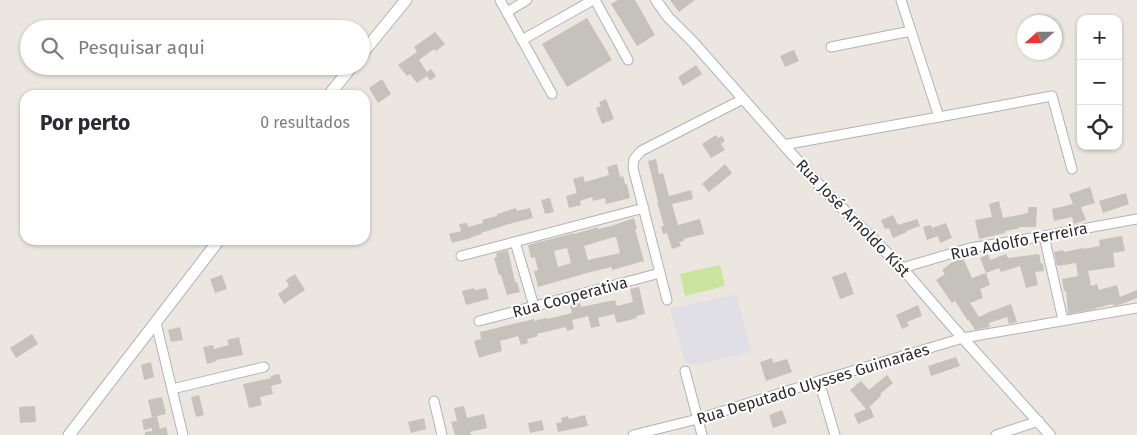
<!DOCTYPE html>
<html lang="pt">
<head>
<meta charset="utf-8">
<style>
  :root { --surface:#fff; --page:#f7f7f7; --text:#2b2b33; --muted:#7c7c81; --line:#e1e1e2 }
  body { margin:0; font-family:"Fira Sans",sans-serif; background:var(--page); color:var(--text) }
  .controls { position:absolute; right:15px; top:15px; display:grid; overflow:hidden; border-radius:10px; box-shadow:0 1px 4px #0004 }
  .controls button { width:45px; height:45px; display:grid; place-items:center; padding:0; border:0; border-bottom:1px solid var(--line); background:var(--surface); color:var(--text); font:25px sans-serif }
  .compass { position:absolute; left:1017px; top:15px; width:45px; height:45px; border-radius:50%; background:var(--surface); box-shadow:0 1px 4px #0004; rotate:249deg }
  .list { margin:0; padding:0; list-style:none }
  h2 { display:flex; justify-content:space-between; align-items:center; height:65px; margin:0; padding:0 20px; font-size:21px }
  h2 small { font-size:16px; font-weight:400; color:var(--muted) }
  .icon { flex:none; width:28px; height:28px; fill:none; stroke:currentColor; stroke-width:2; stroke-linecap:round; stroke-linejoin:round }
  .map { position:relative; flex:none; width:1137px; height:435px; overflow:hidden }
  .search { position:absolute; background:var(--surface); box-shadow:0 1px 4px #0004; left:20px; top:20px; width:350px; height:55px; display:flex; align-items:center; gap:12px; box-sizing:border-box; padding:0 18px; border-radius:28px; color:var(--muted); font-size:19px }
  .panel { position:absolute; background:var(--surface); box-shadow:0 1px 4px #0004; left:20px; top:90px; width:350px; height:155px; border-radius:15px }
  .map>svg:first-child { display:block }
</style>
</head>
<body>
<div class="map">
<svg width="1137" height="435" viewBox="0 0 1137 435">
  <rect width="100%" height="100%" fill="#ece6e0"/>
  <path fill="#e1dfe6" d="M736 294 752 352 697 365 685 363 670 309Z"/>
  <path fill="#c9e49e" d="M720 265 725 286 685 296 680 274Z"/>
  <g fill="#c5c1bb" fill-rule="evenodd">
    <path d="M618 0H635L655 35 637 46 611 4Z"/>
    <path d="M670 0H695L679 12Z"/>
    <path d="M587 18 612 60 567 87 542 44Z"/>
    <path d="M435 32 445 44 436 51 434 49 419 60 427 72 431 69 436 76 430 81 427 76 417 83 410 74 407 76 398 65 417 52 414 47Z"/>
    <path d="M794 50 799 61 785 67 780 56Z"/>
    <path d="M696 65 702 74 683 86 678 77Z"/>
    <path d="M382 79 391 94 378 103 369 88Z"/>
    <path d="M606 99 614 119 602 124 596 108 601 106 599 102Z"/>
    <path d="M716 135 718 138 722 136 725 141 721 144 725 150 711 158 702 144Z"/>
    <path d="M656 159 659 174 663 173 669 196 691 190 693 199 672 204 678 225 700 219 704 234 684 239V241L679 242 681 246 672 249 667 233 663 234 661 226H664L657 202H658L648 161Z"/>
    <path d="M617 164 620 177 623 176 625 184H627L630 198 606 204 605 198 593 201 592 197 580 201 581 205 569 208 566 196 577 193 573 179 583 176 585 182 609 175 607 167Z"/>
    <path d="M725 164 732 173 709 192 702 184Z"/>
    <path d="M1090 187 1095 203 1081 207 1086 220 1074 224 1072 217 1054 221 1052 209 1073 204 1069 194Z"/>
    <path d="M1126 193 1129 204 1103 213 1099 201Z"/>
    <path d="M550 198 554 212 545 214 541 200Z"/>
    <path d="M999 201 1003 218 1028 213V207H1037L1036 227H1019L1020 228 1005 231V233L979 239 975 220 992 217 989 204Z"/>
    <path d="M516 208 517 211 530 208 533 218 509 224 481 233 482 234 471 237V238L452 243 449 234 461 231 459 224 467 223 468 227 483 223 482 220 497 216V214Z"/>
    <path d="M893 215 898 225 917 219 920 226 906 231 907 232 893 238 889 228 885 229 881 220Z"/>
    <path d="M634 218 637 229H635L644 261 612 270 611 267 587 273 538 287 534 271 538 270 535 257 531 258 528 245 574 233V234L598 227V229L611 226ZM614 237H616L620 253 588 260 584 246ZM567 248 571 263 558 267 554 251Z"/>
    <path d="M946 223 952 238 940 243 938 236 927 240 923 227 931 225 932 228Z"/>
    <path d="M1122 236 1125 251 1113 253 1115 267 1088 271 1091 286 1097 284 1099 290 1117 285 1120 297 1137 290V298L1122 304 1113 306V304L1096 308V309L1068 314 1066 291H1064L1062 279 1078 276 1076 263 1057 266 1054 252 1063 250 1064 252 1083 248V249L1100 246 1099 240Z"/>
    <path d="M508 250 515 282H517L520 292 507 295 501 275H499L494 258 497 257 496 253Z"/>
    <path d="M988 254 990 260 1006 254 1008 258 1039 254 1041 264 1043 263 1044 271 1035 272 1038 285 1026 288 1020 266 1001 272 999 268 986 273 980 258Z"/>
    <path d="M963 258 972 278 986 273 990 285 980 289 983 298 970 303 979 317 989 312 1011 304 1017 322 1009 324 1007 317 989 323 990 327 975 330 969 320 968 321 955 301 952 303 936 280 945 274 942 270 951 263Z"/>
    <path d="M846 272 854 294 840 299 832 277Z"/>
    <path d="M295 274 305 290 284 304 278 294 289 286 286 280Z"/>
    <path d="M222 275 227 289 215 293 210 279Z"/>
    <path d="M639 287 645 314 636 316 637 318 617 323 614 314 598 318 600 326 591 328 588 316 585 317 572 320 574 329 567 331 566 327 537 334 538 336 527 339 528 343 521 345 518 336 500 341 502 351 479 358 474 341 481 339 480 332 534 319V321L546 318 547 319 572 313 570 306 580 303 581 307 615 300 617 306 633 302 630 289Z"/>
    <path d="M474 288 475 290 486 288 489 299 466 305 462 291Z"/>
    <path d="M918 305 922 316 907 322 909 326 902 329 896 315Z"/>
    <path d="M180 327 183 340 171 342 168 330Z"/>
    <path d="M32 334 38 344 16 358 10 348Z"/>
    <path d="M239 337 243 355 216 360 217 361 207 364 203 347 213 345 214 349 229 345 227 340Z"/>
    <path d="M956 357 960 366 931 376 928 366Z"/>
    <path d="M772 358 773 363 787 359 792 372 766 381 760 362Z"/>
    <path d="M151 362 154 377 144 380 141 365Z"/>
    <path d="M279 374 282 383 271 386 273 394 260 397 262 405 249 408 243 384 271 378V376Z"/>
    <path d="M887 375 893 383 880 394 881 396 867 409 870 407 874 417 858 424 854 414 866 409 850 390 861 381 869 390Z"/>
    <path d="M199 395 204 415 196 417 191 397Z"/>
    <path d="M162 397 166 414 152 417 148 400Z"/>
    <path d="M35 406 36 422 20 423 19 407Z"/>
    <path d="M464 406 467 418 484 414 487 428 470 432 471 435H455L451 422 457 421 454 408Z"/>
    <path d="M782 410 787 423 773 428 769 415Z"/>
    <path d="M585 415 588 426 558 432 556 423 562 422 561 418 568 416 569 419Z"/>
    <path d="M157 416 160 429 166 427 168 435H145V432L152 431V428L144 430 142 420Z"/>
    <path d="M424 418 426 429 411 433 408 422Z"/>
    <path d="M542 420 544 430 530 433 528 423Z"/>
  </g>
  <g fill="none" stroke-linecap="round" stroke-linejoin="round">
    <defs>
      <g id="minor">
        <path d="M500 0 552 94"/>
        <path d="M595 0 628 60"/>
        <path d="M901 0 939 117"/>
        <path d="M507 12 527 0"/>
        <path d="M522 40 593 0"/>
        <path d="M831 47 911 31"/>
        <path d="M783 145 939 117 1052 96 1072 169"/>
        <path d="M1044 236 1063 320"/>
        <path d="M515 242 534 306"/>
        <path d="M461 256 644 208"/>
        <path d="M902 268 970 248 1044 236 1137 219"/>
        <path d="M667 300 633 168 634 159 641 151 743 99"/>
        <path d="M479 321 660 273"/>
        <path d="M156 323 183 435"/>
        <path d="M685 371 702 435"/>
        <path d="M819 381 835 435"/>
        <path d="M172 389 264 367"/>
        <path d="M434 401 442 435"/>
        <path d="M633 435 698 419 819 381 963 338 1137 308"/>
        <path d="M996 435 1039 421"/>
      </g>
      <path id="tertiary" d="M656 0 668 17 693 42 820 186 902 268 952 326 1050 435"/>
      <g id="secondary">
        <path d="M361 55 406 0"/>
        <path d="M329 95 352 66"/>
        <path d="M69 435 219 240"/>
      </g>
    </defs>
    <use href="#minor" stroke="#b0b2bb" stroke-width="11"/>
    <use href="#tertiary" stroke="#b0b2bb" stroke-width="12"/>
    <use href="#secondary" stroke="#b0b2bb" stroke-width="13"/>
    <use href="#minor" stroke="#fff" stroke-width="9"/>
    <use href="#tertiary" stroke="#fff" stroke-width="10"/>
    <use href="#secondary" stroke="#fff" stroke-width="11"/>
  </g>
  <g text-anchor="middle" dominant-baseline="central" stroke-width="4" stroke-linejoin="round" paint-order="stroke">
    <g font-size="16" fill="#2c2c2c" stroke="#fff">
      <text transform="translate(853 218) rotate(46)">Rua José Arnoldo Kist</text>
      <text transform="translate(1019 241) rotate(-11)">Rua Adolfo Ferreira</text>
      <text transform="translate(570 297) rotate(-15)">Rua Cooperativa</text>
      <text transform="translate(813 384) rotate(-17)">Rua Deputado Ulysses Guimarães</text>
    </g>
  </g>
</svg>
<div class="controls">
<button>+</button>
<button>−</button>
<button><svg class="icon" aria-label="locate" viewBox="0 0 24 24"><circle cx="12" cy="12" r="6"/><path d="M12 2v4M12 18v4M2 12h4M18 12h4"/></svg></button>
</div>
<svg class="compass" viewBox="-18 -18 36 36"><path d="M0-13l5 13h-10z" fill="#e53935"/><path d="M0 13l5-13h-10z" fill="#7c7c81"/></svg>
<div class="search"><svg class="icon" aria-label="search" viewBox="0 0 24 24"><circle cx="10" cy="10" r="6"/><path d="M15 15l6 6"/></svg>Pesquisar aqui</div>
<section class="panel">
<h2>Por perto<small>0 resultados</small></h2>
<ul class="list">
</ul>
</section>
</div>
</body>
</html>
